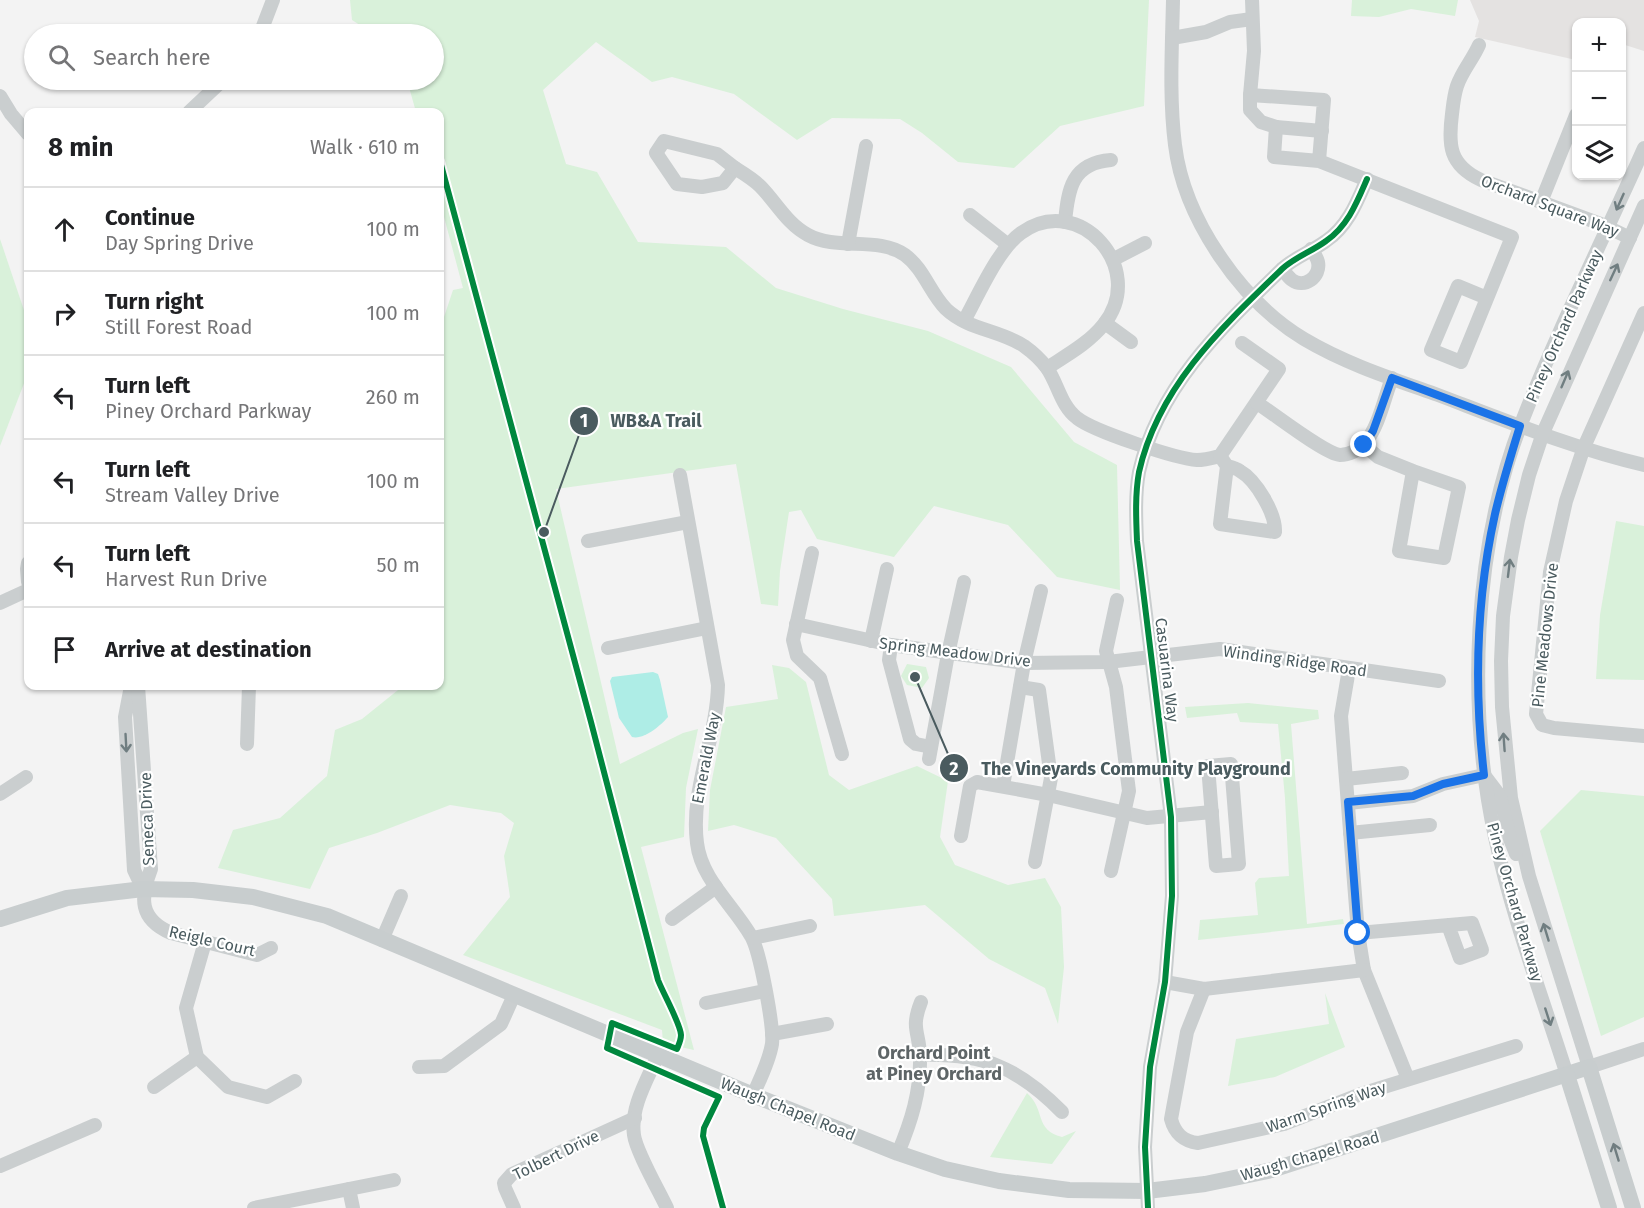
<!DOCTYPE html>
<html lang="en">
<head>
<meta charset="utf-8">
<style>
  :root { --surface:#fff; --page:#f2f2f2; --text:#202124; --muted:#757577; --line:#e0e0e0 }
  body { margin:0; font-family:"Fira Sans",sans-serif; background:var(--page); color:var(--text) }
  .controls { position:absolute; right:18px; top:18px; display:grid; overflow:hidden; border-radius:12px; box-shadow:0 2px 4px #0004 }
  .controls button { width:54px; height:54px; display:grid; place-items:center; padding:0; border:0; border-bottom:2px solid var(--line); background:var(--surface); color:var(--text); font:30px sans-serif }
  .stop { position:absolute; width:18px; height:18px; margin:-14px; border:4px solid #1a73e8; border-radius:50%; background:#fff }
  .stop.end { background:#1a73e8; border-color:#fff; box-shadow:0 2px 6px #0008 }
  .list { margin:0; padding:0; list-style:none }
  h2 { display:flex; justify-content:space-between; align-items:center; height:78px; margin:0; padding:0 24px; font-size:26px }
  h2 small { font-size:20px; font-weight:400; color:var(--muted) }
  .list li { display:grid; grid-template-columns:39px 1fr auto; gap:18px; align-items:center; box-sizing:border-box; height:84px; padding:0 24px; border-top:2px solid var(--line) }
  .list b { display:block; font-size:22px; white-space:nowrap }
  .list p { margin:0; font-size:20px; white-space:nowrap; color:var(--muted) }
  .list em { font-size:20px; font-style:normal; color:var(--muted) }
  .icon { flex:none; width:33px; height:33px; fill:none; stroke:currentColor; stroke-width:2; stroke-linecap:round; stroke-linejoin:round }
  .map { position:relative; flex:none; width:1644px; height:1208px; overflow:hidden }
  .search { position:absolute; background:var(--surface); box-shadow:0 2px 4px #0004; left:24px; top:24px; width:420px; height:66px; display:flex; align-items:center; gap:15px; box-sizing:border-box; padding:0 21px; border-radius:33px; color:var(--muted); font-size:22px }
  .panel { position:absolute; background:var(--surface); box-shadow:0 2px 4px #0004; left:24px; top:108px; width:420px; height:582px; border-radius:12px }
  .map>svg:first-child { display:block }
</style>
</head>
<body>
<div class="map">
<svg width="1644" height="1208" viewBox="0 0 1644 1208">
  <rect width="100%" height="100%" fill="#f3f3f3"/>
  <path fill="#e4e2e1" d="M1470 0H1644V51L1622 44V22H1576V60L1475 37 1479 21Z"/>
  <g fill="#d9f1da">
    <path d="M350 0H1149L1144 106 1060 126 1014 168 958 162 922 133 900 119 832 118 797 140 734 94 672 77 652 82 596 42 543 90 566 164 597 172 638 242 726 247 776 288 843 309 928 331 1011 367 1074 442 1117 465 1120 590 1057 577 1008 525 934 506 894 557 817 539 801 510 789 512 780 571 778 606 761 604 736 464 556 489 620 764 683 733 698 729 686 788 684 837 641 847 694 1050 663 1043 662 1030 463 955 510 897 504 856 514 823 501 813 450 805 377 833 329 848 310 889 218 868 233 830 280 818 327 776 335 730 362 719 403 686H440V329L453 290 463 288 440 202V112H416L407 80H434V34H395L392 28 374 34 352 20Z"/>
    <path d="M1352 0H1458L1455 16 1411 9 1379 17 1351 16Z"/>
    <path d="M0 239 28 322V373L0 446Z"/>
    <path d="M1616 521 1644 526V680L1596 679 1600 615Z"/>
    <path d="M907 664 926 667 929 678 922 688 907 685 901 676Z"/>
    <path d="M772 665 789 668 806 682 829 775 849 790 917 766 948 781 940 837 955 865 1008 885 1045 878 1061 907 1064 967 1058 1024 1045 988 989 959 925 905 834 916 832 899 776 838 734 825 708 831 710 790 726 707 778 699Z"/>
    <path d="M1248 703 1318 710 1319 719 1291 724 1307 924 1343 919 1344 924 1198 940 1200 920 1258 915 1255 883 1259 878 1289 876 1285 798 1278 724 1240 722 1237 713 1187 718 1185 707Z"/>
    <path d="M1581 790 1644 796V1017L1601 1036 1540 831Z"/>
    <path d="M1325 993 1345 1047 1275 1077 1228 1086 1236 1039 1329 1024Z"/>
    <path d="M1027 1093C1046 1110 1034 1130 1062 1137L1076 1131 1052 1164 990 1157Z"/>
  </g>
  <path fill="#aeede6" d="M653 672 658 674 660 680 668 717C660 726 644 740 632 737L619 718 610 681 612 677Z"/>
  <g fill="none" stroke-linecap="round" stroke-linejoin="round">
    <g stroke="#cacecf" stroke-width="14">
      <path d="M1173 0C1172 48 1169 97 1175 145 1184 219 1241 301 1304 339 1346 364 1393 379 1438 395 1504 420 1575 449 1644 465"/>
      <path d="M260 34 273 0"/>
      <path d="M1172 38 1206 32 1230 22 1252 19"/>
      <path d="M1479 45C1473 59 1462 71 1457 86 1454 95 1453 105 1452 114 1448 145 1449 165 1481 180L1601 224 1630 238"/>
      <path d="M1250 95 1254 51 1252 0"/>
      <path d="M0 96 11 114 28 134"/>
      <path d="M189 112 223 80"/>
      <path d="M1276 127 1322 131"/>
      <path d="M664 141 717 154 735 168 723 183 702 187 677 184 656 153Z"/>
      <path d="M1319 161 1274 157 1276 127 1261 122 1250 110V95L1324 100 1319 161 1512 237 1461 362 1431 350 1458 286 1487 298"/>
      <path d="M735 168C743 173 753 179 760 186 776 202 787 224 808 235 837 251 878 236 905 255 924 269 930 293 946 309 968 330 1000 330 1024 346 1031 351 1041 360 1047 368 1058 384 1061 406 1077 418 1093 431 1177 459 1197 460 1205 460 1212 458 1220 456L1279 369 1242 343"/>
      <path d="M1541 202 1576 115"/>
      <path d="M1644 206 1543 433 1529 475 1518 520 1511 557 1503 616 1501 661 1502 707 1511 798 1529 876 1589 1067 1644 1049"/>
      <path d="M970 215 1007 244"/>
      <path d="M1065 222C1068 189 1072 163 1111 160"/>
      <path d="M848 244 866 146"/>
      <path d="M1114 259 1145 243"/>
      <path d="M1282 269C1285 272 1288 277 1292 280 1304 289 1321 277 1318 262 1317 258 1314 253 1311 249"/>
      <path d="M1644 313 1584 447 1566 501 1550 572 1536 714 1542 725 1554 728 1644 736"/>
      <path d="M964 321C978 296 998 249 1021 233 1079 191 1148 269 1104 324 1089 343 1067 355 1047 368"/>
      <path d="M1105 323 1131 342"/>
      <path d="M1257 403C1273 413 1325 454 1340 455 1349 455 1359 450 1365 443 1379 426 1384 399 1392 378"/>
      <path d="M1364 445 1378 457 1413 471 1399 551 1444 558 1459 487 1413 471"/>
      <path d="M1220 456 1227 466 1220 524 1275 532C1276 514 1256 480 1240 471 1236 468 1231 467 1227 466"/>
      <path d="M680 475 718 685C717 738 690 788 697 843 701 879 734 906 751 936 760 951 774 1027 772 1044 769 1062 760 1079 753 1095"/>
      <path d="M588 541 688 522"/>
      <path d="M812 553 793 640 797 656 820 678 842 754"/>
      <path d="M28 563 27 569 28 582"/>
      <path d="M0 603 28 590"/>
      <path d="M796 624 891 645 1024 663 1108 662 1220 649 1439 681"/>
      <path d="M871 641 887 569"/>
      <path d="M891 645 889 660 910 739 916 744 931 747"/>
      <path d="M608 648 707 628"/>
      <path d="M1349 669 1341 716 1358 933 1364 970 1408 1079"/>
      <path d="M131 686 125 717 134 870 143 889"/>
      <path d="M138 686 151 869C140 898 139 919 171 933L257 955 271 948"/>
      <path d="M1020 687 1039 690 1051 778 1035 862"/>
      <path d="M247 744 249 686"/>
      <path d="M929 759 948 654 964 582"/>
      <path d="M1231 764 1239 864 1216 866 1208 766Z"/>
      <path d="M1346 779 1402 773"/>
      <path d="M1003 786 1024 663 1041 591"/>
      <path d="M0 794 26 777"/>
      <path d="M1348 803 1413 796 1443 784 1484 775 1500 796 1510 839 1516 854"/>
      <path d="M1350 833 1430 825"/>
      <path d="M961 836 970 786 977 782 1048 795 1147 818 1212 812"/>
      <path d="M1111 871 1129 791 1116 687 1106 651 1117 600"/>
      <path d="M672 919 716 887"/>
      <path d="M1358 933 1472 923 1482 950 1460 958 1448 925"/>
      <path d="M753 938 810 926"/>
      <path d="M382 940 401 896"/>
      <path d="M205 942 186 1008 197 1057 228 1087 267 1097 295 1081"/>
      <path d="M1165 982 1204 989 1364 970"/>
      <path d="M1204 989 1187 1032 1171 1119C1175 1134 1183 1141 1198 1143L1284 1124 1361 1094 1516 1046"/>
      <path d="M706 1003 764 991"/>
      <path d="M772 1034 827 1024"/>
      <path d="M658 1055C647 1080 630 1108 634 1135 636 1151 659 1191 667 1208"/>
      <path d="M920 1055C983 1053 1018 1067 1062 1112"/>
      <path d="M419 1067 444 1066 501 1024 514 995"/>
      <path d="M1567 1075C1542 996 1512 917 1495 837 1467 707 1473 549 1521 424 1557 331 1603 240 1644 148"/>
      <path d="M154 1087 197 1057"/>
      <path d="M898 1153C911 1122 921 1091 920 1057 920 1032 910 1030 921 1002"/>
      <path d="M0 1166 95 1125"/>
      <path d="M349 1189 353 1208"/>
      <path d="M254 1208 394 1180"/>
      <path d="M514 1208 505 1188 504 1183 512 1174 635 1118"/>
      <path d="M1148 1208 1145 1147 1150 1067 1165 982 1172 896 1171 817 1137 541C1136 518 1135 494 1139 472 1158 387 1222 327 1282 269 1295 257 1311 252 1326 241 1348 226 1357 202 1367 179"/>
    </g>
    <g stroke="#c8cdce" stroke-width="16">
      <path d="M0 919 67 898 143 889 193 890 253 897 327 916 753 1095 898 1153 945 1169 999 1181 1069 1190 1147 1191 1205 1184 1272 1170 1589 1067 1633 1208"/>
      <path d="M1567 1075 1609 1208"/>
    </g>
    <defs>
      <g id="cycleway">
        <path d="M440 161 591 722 658 980C663 993 681 1025 681 1035 681 1040 679 1044 677 1049L612 1023 607 1048 719 1097 704 1128 703 1136 723 1208"/>
        <path d="M1148 1208 1145 1147 1150 1067 1165 982 1172 896 1171 817 1137 541C1136 518 1135 494 1139 472 1158 387 1222 327 1282 269 1295 257 1311 252 1326 241 1348 226 1357 202 1367 179"/>
      </g>
    </defs>
    <use href="#cycleway" stroke="#fff" stroke-width="10"/>
    <use href="#cycleway" stroke="#00873e" stroke-width="6"/>
  </g>
  <defs><path id="oneway-shaft" d="M-6 0H5M1.5-3L5.5 0L1.5 3" fill="none" stroke-width="1.6" stroke-linecap="round" stroke-linejoin="round" transform="scale(1.5)"/></defs>
  <g stroke="#707e81">
    <use href="#oneway-shaft" transform="translate(1620 202) rotate(114)"/>
    <use href="#oneway-shaft" transform="translate(1614 272) rotate(-65)"/>
    <use href="#oneway-shaft" transform="translate(1565 379) rotate(-67)"/>
    <use href="#oneway-shaft" transform="translate(1509 568) rotate(-83)"/>
    <use href="#oneway-shaft" transform="translate(1504 742) rotate(-94)"/>
    <use href="#oneway-shaft" transform="translate(126 743) rotate(87)"/>
    <use href="#oneway-shaft" transform="translate(1546 932) rotate(-107)"/>
    <use href="#oneway-shaft" transform="translate(1548 1017) rotate(72)"/>
  </g>
  <use stroke="#707d80" href="#oneway-shaft" transform="translate(1616 1152) rotate(-107)"/>
  <g fill="none" stroke-linecap="round" stroke-linejoin="round">
    <path stroke="#1a73e8" stroke-width="8" d="M1358 933 1348 802 1413 796 1443 784 1484 775C1474 688 1476 600 1495 514 1502 484 1511 455 1520 426L1392 378 1373 431 1364 445"/>
  </g>
  <g text-anchor="middle" dominant-baseline="central" stroke-width="4.5" stroke-linejoin="round" paint-order="stroke">
    <g font-size="16" fill="#4a5b5f" stroke="#fff">
      <text transform="translate(1550 206) rotate(21)">Orchard Square Way</text>
      <text transform="translate(1564 326) rotate(-66)">Piney Orchard Parkway</text>
      <text transform="translate(1545 635) rotate(-84)">Pine Meadows Drive</text>
      <text transform="translate(955 652) rotate(7)">Spring Meadow Drive</text>
      <text transform="translate(1295 661) rotate(8)">Winding Ridge Road</text>
      <text transform="translate(1167 670) rotate(83)">Casuarina Way</text>
      <text transform="translate(706 758) rotate(-79)">Emerald Way</text>
      <text transform="translate(147 819) rotate(-92)">Seneca Drive</text>
      <text transform="translate(1515 902) rotate(74)">Piney Orchard Parkway</text>
      <text transform="translate(212 941) rotate(13)">Reigle Court</text>
      <text transform="translate(1326 1107) rotate(-19)">Warm Spring Way</text>
      <text transform="translate(788 1109) rotate(22)">Waugh Chapel Road</text>
      <text transform="translate(556 1155) rotate(-26)">Tolbert Drive</text>
      <text transform="translate(1310 1156) rotate(-16)">Waugh Chapel Road</text>
    </g>
    <g font-size="18" font-weight="bold" fill="#5e6567" stroke="#fff">
      <text x="934" y="1053">Orchard Point<tspan x="934" dy="21">at Piney Orchard</tspan></text>
    </g>
  </g>
  <path fill="none" stroke="#4a5b5f" stroke-width="2" d="M544 532L584 421M915 677L954 768"/>
  <g fill="#4a5b5f" stroke="#fff" stroke-width="2">
    <circle cx="544" cy="532" r="6"/>
    <circle cx="915" cy="677" r="6"/>
    <circle cx="584" cy="421" r="15"/>
    <circle cx="954" cy="768" r="15"/>
  </g>
  <g font-size="18" text-anchor="middle" font-weight="bold" fill="#fff">
    <text x="584" y="427">1</text>
    <text x="954" y="775">2</text>
  </g>
  <g font-size="18" text-anchor="middle" font-weight="bold" fill="#4a5b5f" stroke="#fff" stroke-width="4.5" stroke-linejoin="round" paint-order="stroke">
    <text x="656" y="427">WB&amp;A Trail</text>
    <text x="1136" y="775">The Vineyards Community Playground</text>
  </g>
</svg>
<div class="controls">
<button>+</button>
<button>−</button>
<button><svg class="icon" aria-label="layers" viewBox="0 0 24 24"><path d="M12 4l9 5-9 5-9-5zM3 14l9 5 9-5"/></svg></button>
</div>
<div class="stop" style="left:1358px;top:933px"></div>
<div class="stop end" style="left:1364px;top:445px"></div>
<div class="search"><svg class="icon" aria-label="search" viewBox="0 0 24 24"><circle cx="10" cy="10" r="6"/><path d="M15 15l6 6"/></svg>Search here</div>
<section class="panel">
<h2>8 min<small>Walk · 610 m</small></h2>
<ul class="list">
<li><svg class="icon" aria-label="ahead" viewBox="0 0 24 24"><path d="M12 20V5M6 11l6-6 6 6"/></svg><div><b>Continue</b><p>Day Spring Drive</p></div><em>100 m</em></li>
<li><svg class="icon" aria-label="right" viewBox="0 0 24 24"><path d="M7 20v-9h11M14 6l5 5-5 5"/></svg><div><b>Turn right</b><p>Still Forest Road</p></div><em>100 m</em></li>
<li><svg class="icon" aria-label="left" viewBox="0 0 24 24"><path d="M17 20v-9H6M10 6l-5 5 5 5"/></svg><div><b>Turn left</b><p>Piney Orchard Parkway</p></div><em>260 m</em></li>
<li><svg class="icon" aria-label="left" viewBox="0 0 24 24"><path d="M17 20v-9H6M10 6l-5 5 5 5"/></svg><div><b>Turn left</b><p>Stream Valley Drive</p></div><em>100 m</em></li>
<li><svg class="icon" aria-label="left" viewBox="0 0 24 24"><path d="M17 20v-9H6M10 6l-5 5 5 5"/></svg><div><b>Turn left</b><p>Harvest Run Drive</p></div><em>50 m</em></li>
<li><svg class="icon" aria-label="arrive" viewBox="0 0 24 24"><path d="M6 21V4h12l-3 4 3 4H6"/></svg><div><b>Arrive at destination</b></div></li>
</ul>
</section>
</div>
</body>
</html>
